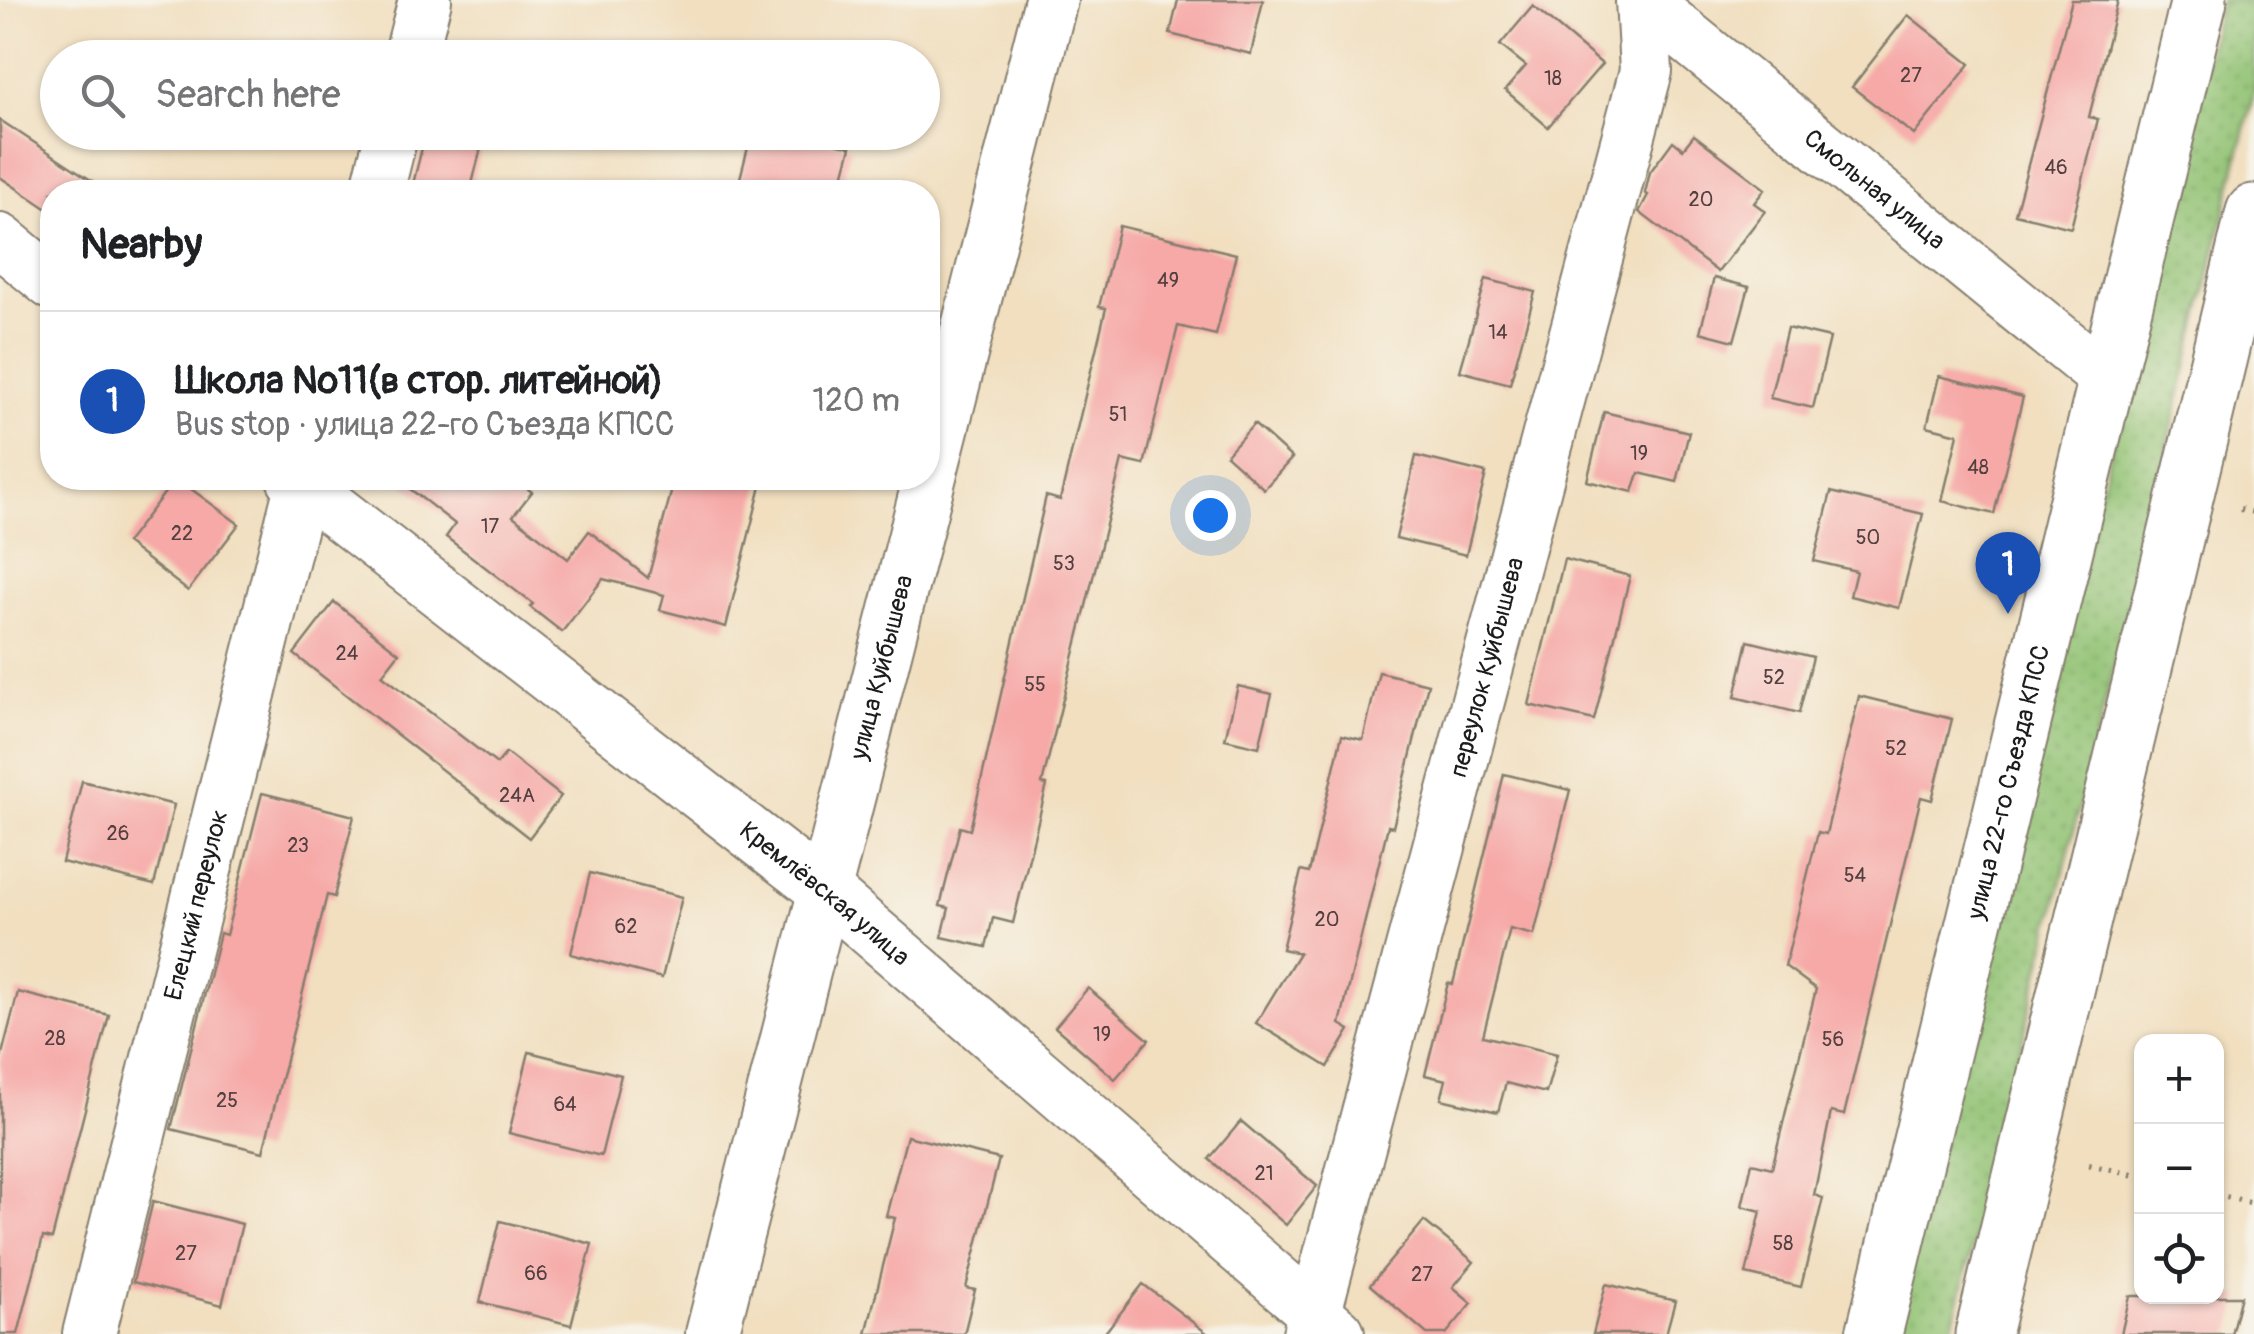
<!DOCTYPE html>
<html lang="en">
<head>
<meta charset="utf-8">
<style>
  :root { --surface:#fff; --page:#f6f6f6; --text:#202124; --muted:#757577; --line:#e0e0e0; --accent:#b45309 }
  body { margin:0; font-family:Pangolin,sans-serif; background:var(--page); color:var(--text) }
  .controls { position:absolute; right:30px; bottom:30px; display:grid; overflow:hidden; border-radius:20px; box-shadow:0 2px 8px #0004 }
  .controls button { width:90px; height:90px; display:grid; place-items:center; padding:0; border:0; border-bottom:2px solid var(--line); background:var(--surface); color:var(--text); font:50px sans-serif }
  .you { position:absolute; left:1210px; top:515px; width:35px; height:35px; margin:-25px; border:8px solid #fff; border-radius:50%; background:#1a73e8; box-shadow:0 0 0 15px #1a73e833 }
  .badge { display:grid; place-items:center; width:65px; height:65px; border-radius:50%; background:var(--accent); color:#fff; font-size:32px; font-weight:700 }
  .pin { position:absolute; translate:-50% -82px; filter:drop-shadow(0 2px 5px #0008) }
  .pin::after { content:''; position:absolute; top:52px; width:35px; height:30px; background:inherit; clip-path:polygon(0 0,100% 0,50% 100%) }
  .list { margin:0; padding:0; list-style:none }
  h2 { display:flex; justify-content:space-between; align-items:center; height:130px; margin:0; padding:0 40px; font-size:42px }
  h2 small { font-size:32px; font-weight:400; color:var(--muted) }
  .list li { display:grid; grid-template-columns:65px 1fr auto; gap:30px; align-items:center; box-sizing:border-box; height:180px; padding:0 40px; border-top:2px solid var(--line) }
  .list b { display:block; font-size:38px; white-space:nowrap }
  .list p { margin:0; font-size:32px; white-space:nowrap; color:var(--muted) }
  .list em { font-size:32px; font-style:normal; color:var(--muted) }
  .icon { flex:none; width:55px; height:55px; fill:none; stroke:currentColor; stroke-width:2; stroke-linecap:round; stroke-linejoin:round }
  .map { position:relative; flex:none; width:2254px; height:1334px; overflow:hidden }
  .search { position:absolute; background:var(--surface); box-shadow:0 2px 8px #0004; left:40px; top:40px; width:900px; height:110px; display:flex; align-items:center; gap:25px; box-sizing:border-box; padding:0 35px; border-radius:55px; color:var(--muted); font-size:38px }
  .panel { position:absolute; background:var(--surface); box-shadow:0 2px 8px #0004; left:40px; top:180px; width:900px; height:310px; border-radius:40px }
  .map>svg:first-child { display:block }
</style>
</head>
<body>
<div class="map">
<svg width="2254" height="1334" viewBox="0 0 2254 1334">
  <defs>
    <pattern id="grass-dots" width="8" height="8" patternUnits="userSpaceOnUse" patternTransform="scale(2.5)"><rect width="8" height="8" fill="#91c273"/><path d="M2 2h.1M6 6h.1" fill="none" stroke="#7ca663" stroke-width="1.8" stroke-linecap="round"/></pattern>
  </defs>
  <rect width="100%" height="100%" fill="#f7f3e8"/>
  <filter id="ink" filterUnits="userSpaceOnUse"><feTurbulence type="fractalNoise" baseFrequency=".01" numOctaves="2"/><feDisplacementMap in="SourceGraphic" scale="20" xChannelSelector="R" yChannelSelector="G"/><feConvolveMatrix kernelMatrix="1 2 1 2 8 2 1 2 1" color-interpolation-filters="sRGB"/></filter>
  <filter id="wash" filterUnits="userSpaceOnUse"><feTurbulence type="fractalNoise" baseFrequency=".0048" numOctaves="4" result="noise"/><feDisplacementMap in="SourceGraphic" scale="40" xChannelSelector="R" yChannelSelector="G"/><feGaussianBlur stdDeviation="2.25" result="paint"/><feColorMatrix in="noise" values="0 0 0 0 0 0 0 0 0 0 0 0 0 0 0 0 0 1.4 0 .05"/><feComposite in="paint" operator="in"/></filter>
  <g filter="url(#wash)">
    <rect width="100%" height="100%" fill="#f1dfc0"/>
    <path fill="url(#grass-dots)" stroke="#566f48" stroke-width="2.5" d="M2221 0H2254V92L1951 1334H1894Z"/>
    <g id="blocks">
      <g fill="#f6a9a7">
        <path d="M1178 0H1263L1251 54 1170 34Z"/>
        <path d="M2072 0H2118L2089 117 2098 119 2071 228 2015 214Z"/>
        <path d="M1533 6 1602 64 1548 127 1505 90 1526 66 1500 45Z"/>
        <path d="M1908 15 1970 64 1914 135 1852 87Z"/>
        <path d="M0 120 109 192H52V212L0 177Z"/>
        <path d="M426 132H485L470 192H411Z"/>
        <path d="M752 132H792L851 147 839 192H763L738 186Z"/>
        <path d="M1694 135 1765 189 1754 203 1765 211 1718 272 1639 212 1648 195 1645 193 1650 172 1673 141 1683 149Z"/>
        <path d="M1119 226 1236 254 1216 335 1178 326 1144 465 1122 460 1042 784 1047 785 1013 923 993 918 986 947 942 937 949 908 940 906 960 827 970 830 1046 496 1060 500 1106 308 1099 307Z"/>
        <path d="M1714 278 1749 287 1734 341 1700 332Z"/>
        <path d="M1486 279 1535 292 1510 384 1460 371Z"/>
        <path d="M1787 328 1830 338 1813 408 1770 398Z"/>
        <path d="M1939 376 2023 397 1994 514 1942 501 1958 434 1927 426Z"/>
        <path d="M1604 412 1689 432 1677 482 1639 473 1633 492 1587 481Z"/>
        <path d="M1254 424 1292 458 1264 489 1226 455Z"/>
        <path d="M1416 456 1486 473 1466 555 1396 538Z"/>
        <path d="M176 478 239 524 188 591 126 543Z"/>
        <path d="M396 478H513L532 492 513 516 568 559 589 531 648 578 675 478H763L726 627 660 610 664 595 603 579 562 632 530 607 533 604 446 537 455 524Z"/>
        <path d="M1831 492 1923 514 1899 608 1850 596 1856 571 1814 561Z"/>
        <path d="M1564 559 1630 576 1594 720 1529 705Z"/>
        <path d="M334 602 399 653 382 675 497 764 506 753 561 796 529 838 294 654Z"/>
        <path d="M1748 641 1813 657 1799 713 1735 697Z"/>
        <path d="M1379 672 1428 684 1393 827 1388 826 1340 1024 1350 1030 1328 1067 1256 1023 1299 953 1282 949 1301 871 1309 873 1342 735 1363 740Z"/>
        <path d="M1238 686 1272 694 1259 747 1225 739Z"/>
        <path d="M1859 696 1952 719 1932 800 1921 797 1844 1115 1831 1112 1814 1195 1823 1198 1801 1287 1746 1274 1761 1211 1742 1206 1752 1163 1772 1168 1816 989 1785 966 1818 832 1826 834Z"/>
        <path d="M1504 774 1570 790 1534 935 1510 929 1483 1036 1557 1054 1546 1093 1506 1083 1498 1112 1441 1099 1446 1080 1425 1075 1448 983 1453 984Z"/>
        <path d="M82 781 174 805 154 885 62 862Z"/>
        <path d="M262 793 354 816 334 897 327 895 263 1152 171 1129 220 933 226 935Z"/>
        <path d="M590 873 682 897 662 978 571 954Z"/>
        <path d="M1088 988 1149 1040 1115 1079 1055 1027Z"/>
        <path d="M18 992 109 1015 52 1239 43 1237 18 1334H0V1062Z"/>
        <path d="M529 1052 621 1075 601 1156 509 1133Z"/>
        <path d="M1241 1121 1317 1186 1286 1225 1209 1159Z"/>
        <path d="M907 1136 999 1159 966 1288 975 1290 964 1334H866L895 1218 886 1216Z"/>
        <path d="M153 1201 242 1224 222 1305 133 1282Z"/>
        <path d="M500 1221 592 1244 571 1325 480 1302Z"/>
        <path d="M1424 1221 1474 1262 1453 1287 1472 1303 1446 1334H1427L1370 1285Z"/>
        <path d="M1143 1284 1208 1334H1104Z"/>
        <path d="M1606 1284 1675 1301 1666 1334H1593Z"/>
        <path d="M2130 1296H2241L2231 1334H2121Z"/>
      </g>
    </g>
  </g>
  <g filter="url(#ink)">
    <use href="#blocks" fill-opacity="0" stroke="#867e6e" stroke-width="2.5"/>
    <g fill="none" stroke-linecap="round" stroke-linejoin="round">
      <defs>
        <g id="street">
          <path id="s1" d="M1642 0 2106 378"/>
          <path d="M410 58 425 0"/>
          <path d="M377 192 392 132"/>
          <path d="M0 240 52 283"/>
          <path id="s2" d="M293 478 825 891 1338 1333"/>
          <path id="s3" d="M89 1334 303 478"/>
          <path id="s4" d="M712 1334 1051 0"/>
          <path id="s5" d="M1309 1334 1646 71 1642 0"/>
        </g>
        <g id="primary">
          <path id="s6" d="M1874 1334 2199 0"/>
          <path d="M1983 1334 2254 212"/>
        </g>
      </defs>
      <use href="#street" stroke="#867e6e" stroke-width="56"/>
      <use href="#primary" stroke="#867e6e" stroke-width="59"/>
      <g stroke="#867e6e" stroke-width="6" stroke-dasharray="2.5 8" stroke-linecap="butt">
        <path d="M2240 509 2254 512"/>
        <path d="M2089 1165 2142 1177"/>
        <path d="M2216 1195 2254 1203"/>
      </g>
      <use href="#street" stroke="#fff" stroke-width="52"/>
      <use href="#primary" stroke="#fff" stroke-width="55"/>
    </g>
  </g>
  <g text-anchor="middle" dominant-baseline="central" stroke-width="10" stroke-linejoin="round" paint-order="stroke">
    <g font-size="20" fill="#523f3f">
      <text x="1911" y="75">27</text>
      <text x="1553" y="78">18</text>
      <text x="2056" y="167">46</text>
      <text x="1701" y="199">20</text>
      <text x="1168" y="280">49</text>
      <text x="1498" y="332">14</text>
      <text x="1118" y="414">51</text>
      <text x="1639" y="453">19</text>
      <text x="1978" y="467">48</text>
      <text x="490" y="526">17</text>
      <text x="182" y="533">22</text>
      <text x="1868" y="537">50</text>
      <text x="1064" y="563">53</text>
      <text x="347" y="653">24</text>
      <text x="1774" y="677">52</text>
      <text x="1035" y="684">55</text>
      <text x="1896" y="748">52</text>
      <text x="517" y="795">24А</text>
      <text x="118" y="833">26</text>
      <text x="298" y="845">23</text>
      <text x="1855" y="875">54</text>
      <text x="1327" y="919">20</text>
      <text x="626" y="926">62</text>
      <text x="1102" y="1034">19</text>
      <text x="55" y="1038">28</text>
      <text x="1833" y="1039">56</text>
      <text x="227" y="1100">25</text>
      <text x="565" y="1104">64</text>
      <text x="1264" y="1173">21</text>
      <text x="1783" y="1243">58</text>
      <text x="186" y="1253">27</text>
      <text x="536" y="1273">66</text>
      <text x="1422" y="1274">27</text>
    </g>
    <g font-size="25" fill="#1c1c1c" stroke="#f7f3e8">
      <text stroke="none"><textPath href="#s1" startOffset="300">Смольная улица</textPath></text>
      <text stroke="none"><textPath href="#s4" startOffset="688">улица Куйбышева</textPath></text>
      <text stroke="none"><textPath href="#s5" startOffset="690">переулок Куйбышева</textPath></text>
      <text stroke="none"><textPath href="#s6" startOffset="568">улица 22-го Съезда КПСС</textPath></text>
      <text stroke="none"><textPath href="#s2" startOffset="675">Кремлёвская улица</textPath></text>
      <text stroke="none"><textPath href="#s3" startOffset="442">Елецкий переулок</textPath></text>
    </g>
  </g>
</svg>
<div class="controls">
<button>+</button>
<button>−</button>
<button><svg class="icon" aria-label="locate" viewBox="0 0 24 24"><circle cx="12" cy="12" r="6"/><path d="M12 2v4M12 18v4M2 12h4M18 12h4"/></svg></button>
</div>
<div class="you"></div>
<div class="pin badge" style="left:2008px;top:614px;background:#1a4fb4">1</div>
<div class="search"><svg class="icon" aria-label="search" viewBox="0 0 24 24"><circle cx="10" cy="10" r="6"/><path d="M15 15l6 6"/></svg>Search here</div>
<section class="panel">
<h2>Nearby<small></small></h2>
<ul class="list">
<li><span class="badge" style="background:#1a4fb4">1</span><div><b>Школа №11(в стор. литейной)</b><p>Bus stop · улица 22-го Съезда КПСС</p></div><em>120 m</em></li>
</ul>
</section>
</div>
</body>
</html>
